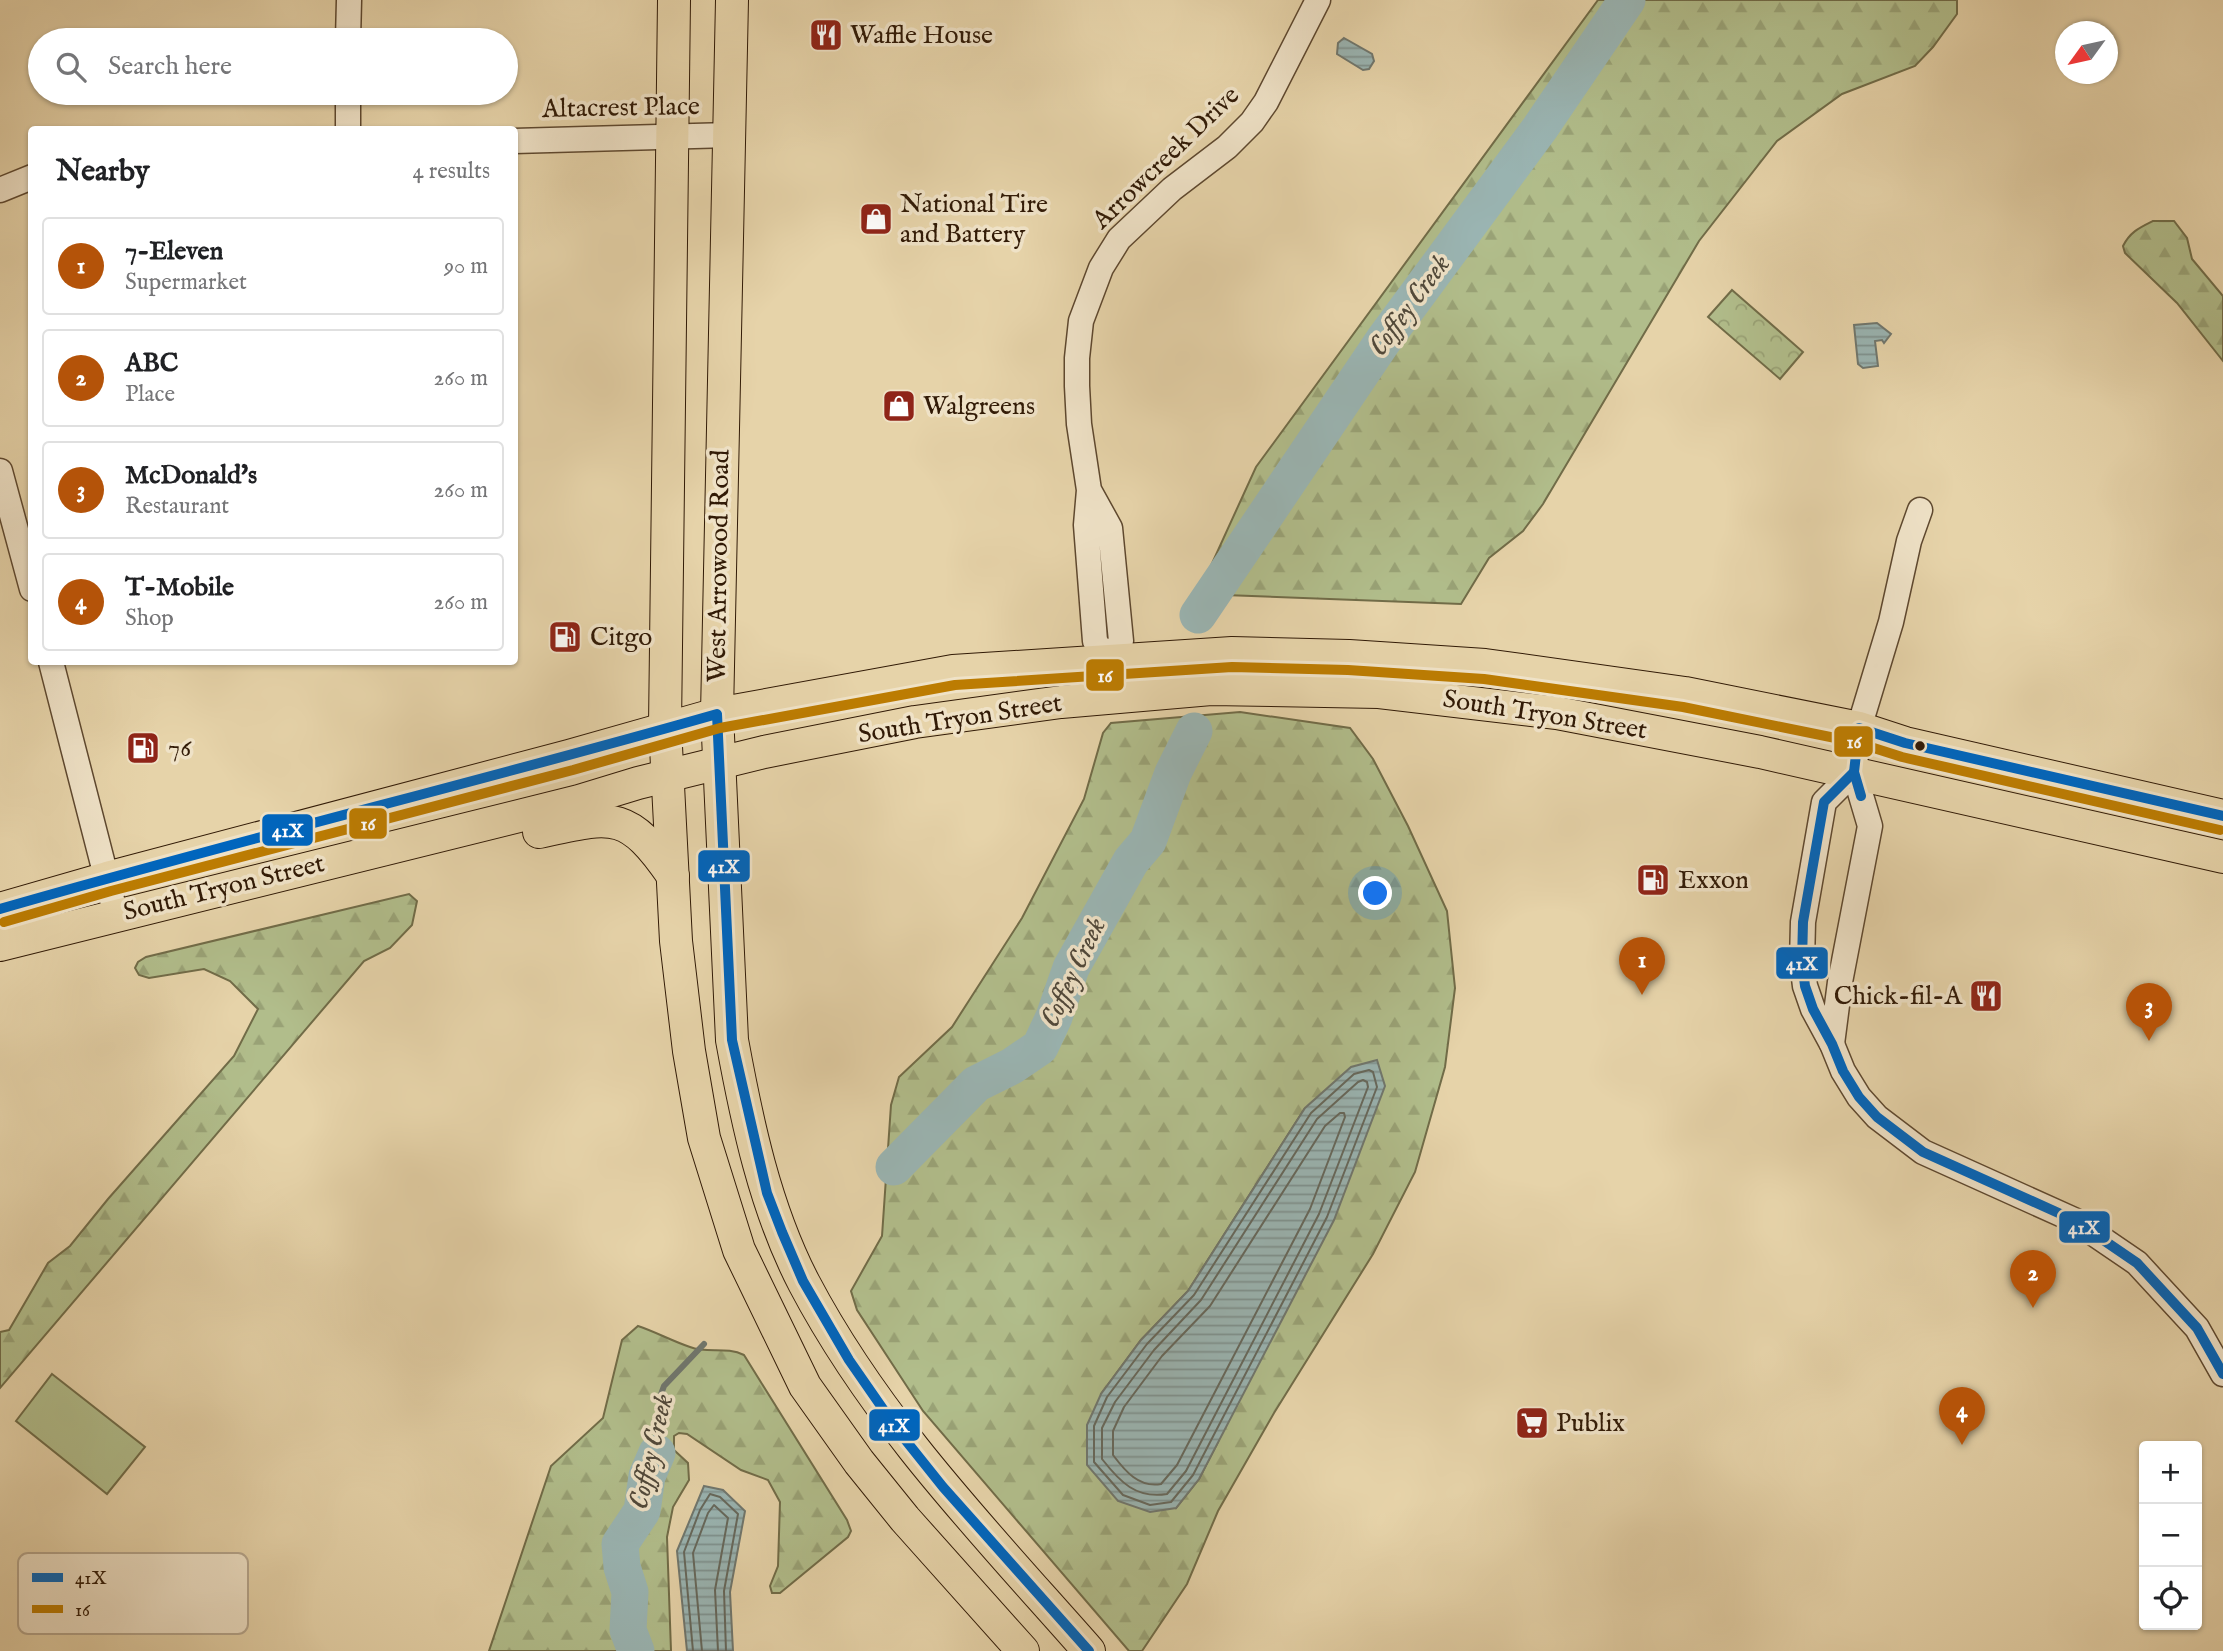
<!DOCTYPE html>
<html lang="en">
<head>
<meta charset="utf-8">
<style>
  :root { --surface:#fff; --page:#f6f6f6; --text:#202124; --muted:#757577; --line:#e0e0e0; --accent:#b45309 }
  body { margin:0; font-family:"IM FELL English",serif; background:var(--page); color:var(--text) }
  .controls { position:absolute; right:21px; bottom:21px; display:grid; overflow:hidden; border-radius:7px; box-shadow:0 2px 5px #0004 }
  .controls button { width:63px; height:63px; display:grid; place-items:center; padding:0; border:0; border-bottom:2px solid var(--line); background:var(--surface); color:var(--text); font:35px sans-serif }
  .compass { position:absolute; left:2055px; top:21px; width:63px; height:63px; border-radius:50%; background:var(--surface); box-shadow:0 2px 5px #0004; rotate:237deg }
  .you { position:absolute; left:1376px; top:894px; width:24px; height:24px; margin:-18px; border:5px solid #fff; border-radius:50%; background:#1a73e8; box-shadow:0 0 0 10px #1a73e833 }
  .badge { display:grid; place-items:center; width:46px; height:46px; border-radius:50%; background:var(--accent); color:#fff; font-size:23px; font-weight:700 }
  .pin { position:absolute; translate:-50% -58px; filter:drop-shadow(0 2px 4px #0008) }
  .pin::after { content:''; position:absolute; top:37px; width:24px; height:21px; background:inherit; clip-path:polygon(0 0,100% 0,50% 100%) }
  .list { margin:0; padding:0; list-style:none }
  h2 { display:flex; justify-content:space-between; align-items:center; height:91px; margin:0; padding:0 28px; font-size:30px }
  h2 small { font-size:23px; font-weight:400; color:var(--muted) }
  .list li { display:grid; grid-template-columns:46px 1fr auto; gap:21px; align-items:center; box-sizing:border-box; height:98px; margin:0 14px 14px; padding:0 14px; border:2px solid var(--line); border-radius:7px }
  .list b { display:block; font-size:26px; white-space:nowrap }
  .list p { margin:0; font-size:23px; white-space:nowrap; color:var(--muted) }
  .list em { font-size:23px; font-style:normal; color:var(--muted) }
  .icon { flex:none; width:38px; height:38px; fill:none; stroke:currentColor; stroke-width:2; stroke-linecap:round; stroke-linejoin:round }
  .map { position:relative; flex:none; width:2223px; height:1651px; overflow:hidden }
  .search { position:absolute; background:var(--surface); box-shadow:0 2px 5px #0004; left:28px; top:28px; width:490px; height:77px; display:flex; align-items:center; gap:18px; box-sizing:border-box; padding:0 24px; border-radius:38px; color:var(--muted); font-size:26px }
  .panel { position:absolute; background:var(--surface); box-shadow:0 2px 5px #0004; left:28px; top:126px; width:490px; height:539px; border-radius:7px }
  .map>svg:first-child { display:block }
</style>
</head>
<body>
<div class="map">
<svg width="2223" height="1651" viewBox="0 0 2223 1651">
  <defs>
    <pattern id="forest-firs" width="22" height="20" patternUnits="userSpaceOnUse" patternTransform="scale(1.75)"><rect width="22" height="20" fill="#b1bd8b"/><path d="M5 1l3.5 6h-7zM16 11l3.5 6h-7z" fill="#99a276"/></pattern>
    <pattern id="park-crowns" width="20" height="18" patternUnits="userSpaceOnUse" patternTransform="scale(1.75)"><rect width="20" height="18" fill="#b1bd8b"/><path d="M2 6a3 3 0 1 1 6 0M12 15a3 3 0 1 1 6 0" fill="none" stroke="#99a276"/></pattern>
    <pattern id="water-rules" width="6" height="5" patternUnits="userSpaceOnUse" patternTransform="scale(1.75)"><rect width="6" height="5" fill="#9ab5b3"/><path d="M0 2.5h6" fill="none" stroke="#7e9290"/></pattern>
  </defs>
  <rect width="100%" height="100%" fill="#e6d3a9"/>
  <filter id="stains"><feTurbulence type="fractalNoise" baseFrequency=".00286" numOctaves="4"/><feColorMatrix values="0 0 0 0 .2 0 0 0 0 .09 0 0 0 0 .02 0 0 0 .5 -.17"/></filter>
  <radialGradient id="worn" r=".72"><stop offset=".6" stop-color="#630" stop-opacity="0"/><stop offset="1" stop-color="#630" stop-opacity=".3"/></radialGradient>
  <path fill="#b1bd8b" stroke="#716c48" stroke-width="2" d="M52 1374 145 1447 107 1494 16 1421Z"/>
  <g fill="url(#forest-firs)" stroke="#716c48" stroke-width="2" fill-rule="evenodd">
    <path d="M1598 0H1957V14L1933 47 1915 66 1842 94 1777 141 1699 241 1543 504 1523 531 1489 558 1461 604 1198 594 1256 467Z"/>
    <path d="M2153 221H2174L2187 238 2192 259 2223 296V361L2177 303 2125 253 2123 246C2130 232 2139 228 2153 221Z"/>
    <path d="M1240 712 1350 728 1373 759 1408 826 1447 911 1455 988 1445 1067 1415 1172 1373 1254 1274 1413 1218 1511 1187 1584 1142 1651H1129L923 1411 857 1310 851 1291 882 1236 891 1105 899 1077 952 1027 1022 918 1084 799 1103 733 1111 723ZM1305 1108 1218 1442 1199 1479 1176 1508 1101 1394 1141 1340 1188 1291Z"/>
    <path d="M409 894 417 901 412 925 390 948 364 961 0 1388V1332L9 1330 48 1263 70 1246 108 1199 234 1056 258 1009 230 981 204 969 149 978 139 975 135 968 138 962 146 957Z"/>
    <path d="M638 1326C656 1332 672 1341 690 1347 708 1354 726 1346 744 1355L847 1520 851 1531 848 1537 780 1593H772L770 1586 778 1566 780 1502 768 1480 741 1470 687 1434 679 1433 674 1436V1450L688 1463 689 1480 673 1507 667 1537 671 1651H489L551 1466 603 1418 622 1340Z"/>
  </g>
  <path fill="url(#park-crowns)" stroke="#716c48" stroke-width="2" d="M1732 290 1803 352 1780 379 1708 317Z"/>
  <g fill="url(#water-rules)" stroke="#70776e" stroke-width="2">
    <path d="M1344 38 1372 54 1374 61 1369 69 1363 70 1337 54 1338 43Z"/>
    <path d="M1877 323 1891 334 1884 343 1882 340 1875 341 1878 366 1863 368 1858 364 1854 325Z"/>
    <path d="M1377 1060 1385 1086 1334 1220 1199 1479 1176 1508 1150 1512 1118 1501 1087 1465V1425L1101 1394 1141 1340 1188 1291 1305 1108 1351 1067Z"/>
    <path d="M704 1486 723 1490 745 1511 730 1592 733 1651H687L677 1551Z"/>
  </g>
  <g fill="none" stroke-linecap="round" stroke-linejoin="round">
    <g stroke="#66685c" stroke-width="2">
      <path d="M1369 1070 1373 1072 1377 1087 1327 1217 1193 1475 1171 1502 1150 1505 1123 1495 1094 1462V1426L1107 1397 1147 1344 1194 1295 1311 1113 1354 1074Z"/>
      <path d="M1363 1080 1367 1082 1368 1087 1319 1214 1186 1471 1167 1494C1136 1499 1120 1482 1102 1459V1428L1115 1402 1154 1350 1201 1300 1317 1119 1358 1082Z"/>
      <path d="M1340 1113H1344L1345 1117 1310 1209 1177 1465 1161 1484C1139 1488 1125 1471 1113 1455V1431L1124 1407 1162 1356 1210 1306 1325 1126Z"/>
      <path d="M693 1651 684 1552 700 1510 710 1494 720 1497 738 1514 724 1591 726 1651"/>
      <path d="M702 1651 693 1553 708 1513 714 1505 728 1518 715 1590 718 1651"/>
    </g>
    <path stroke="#70776e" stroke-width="6" d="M657 1453 660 1397 664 1386 704 1344"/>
    <g stroke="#9ab5b3" stroke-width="37">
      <path d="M1198 615 1383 341 1540 128 1627 0"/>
      <path d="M894 1167 976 1084 1012 1066 1040 1047 1054 1017 1071 968 1131 861 1148 841 1173 773 1194 731"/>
      <path d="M636 1651 628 1630 630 1592 622 1567 620 1544 642 1511 647 1476 657 1453"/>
    </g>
    <defs>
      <g id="minor">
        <path d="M348 40 349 0"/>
        <path d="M348 130V93"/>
        <path d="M514 141 730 135"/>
        <path d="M0 190 32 177"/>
        <path d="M0 471 32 589"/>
        <path d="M1089 490 1110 528 1121 641 1108 662 1095 641 1086 525 1089 490 1079 424 1077 386V358L1081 321 1101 268 1119 239 1172 189 1227 147 1252 122 1266 102 1318 0"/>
        <path d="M51 662 116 915"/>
        <path d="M1854 772 1824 802 1803 922 1802 962 1805 986 1813 1009 1832 1044 1843 1071 1859 1097 1877 1117 1923 1152 2074 1220 2137 1263 2197 1328 2223 1374"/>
        <path d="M1832 1044 1840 982 1870 826 1854 772 1859 728 1891 622 1909 541 1920 510"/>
      </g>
      <g id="major">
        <path d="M674 0 665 727 676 941 689 1051 704 1138 739 1250 805 1386 859 1462 905 1519 1023 1651"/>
        <path d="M732 0 717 714 732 1040C747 1122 765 1208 804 1283 877 1422 986 1534 1089 1651"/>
        <path d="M539 832C612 816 627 809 673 876"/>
        <path d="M0 909 107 878 569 756 717 714 953 671 1232 653 1349 656 1485 665 1685 693 1859 728 1905 743 2223 816"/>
        <path d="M0 945 579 801 638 783 764 752 915 722 1061 702 1211 689 1379 692 1557 713 1760 752 2223 857"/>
      </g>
    </defs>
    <use href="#minor" stroke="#5e482f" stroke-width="27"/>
    <use href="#major" stroke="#311a06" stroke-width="34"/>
    <use href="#minor" stroke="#efe2c7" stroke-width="24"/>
    <use href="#major" stroke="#e6d3a9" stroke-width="32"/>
    <defs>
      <g id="bus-1">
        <path d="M1854 772 1824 802 1803 922 1802 962 1805 986 1813 1009 1832 1044 1843 1071 1859 1097 1877 1117 1923 1152 2074 1220 2137 1263 2197 1328 2223 1374"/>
        <path d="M1861 796 1854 772 1859 728 1905 743 2223 816"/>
        <path d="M0 909C238 840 479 782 717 714L732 1040 767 1193 782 1232 803 1281 849 1360 899 1432 943 1487 1089 1651"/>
      </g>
      <path id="bus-2" d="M4 922 111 891 573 770 720 728 955 685 1232 667 1348 670 1484 679 1683 707 1855 742 1902 757 2220 830"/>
    </defs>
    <use href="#bus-1" stroke="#efe2c7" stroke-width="16"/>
    <use href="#bus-2" stroke="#efe2c7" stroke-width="16"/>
    <use href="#bus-1" stroke="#0065bd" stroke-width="10"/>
    <use href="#bus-2" stroke="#bc7c02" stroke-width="10"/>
  </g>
  <defs>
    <symbol id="restaurant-square" viewBox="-11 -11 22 22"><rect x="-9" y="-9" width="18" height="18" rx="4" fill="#8f2418" stroke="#efe2c7"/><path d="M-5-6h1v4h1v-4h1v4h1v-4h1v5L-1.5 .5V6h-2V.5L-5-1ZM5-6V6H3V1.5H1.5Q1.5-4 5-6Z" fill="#fff"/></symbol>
    <symbol id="shop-square" viewBox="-11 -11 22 22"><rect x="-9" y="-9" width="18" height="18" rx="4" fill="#8f2418" stroke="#efe2c7"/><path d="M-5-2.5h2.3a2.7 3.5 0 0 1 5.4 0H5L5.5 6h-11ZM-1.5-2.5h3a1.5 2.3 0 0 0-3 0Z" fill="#fff"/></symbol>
    <symbol id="fuel-square" viewBox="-11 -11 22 22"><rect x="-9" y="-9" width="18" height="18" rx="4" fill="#8f2418" stroke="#efe2c7"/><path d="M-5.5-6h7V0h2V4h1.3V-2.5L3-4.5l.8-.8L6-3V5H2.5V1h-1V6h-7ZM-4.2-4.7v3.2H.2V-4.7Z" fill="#fff"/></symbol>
    <symbol id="supermarket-square" viewBox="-11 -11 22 22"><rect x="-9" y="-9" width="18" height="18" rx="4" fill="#8f2418" stroke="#efe2c7"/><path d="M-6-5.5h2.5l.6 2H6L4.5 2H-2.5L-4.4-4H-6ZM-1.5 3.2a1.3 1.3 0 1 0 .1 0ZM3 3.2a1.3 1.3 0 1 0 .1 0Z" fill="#fff"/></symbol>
  </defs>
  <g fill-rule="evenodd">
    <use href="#restaurant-square" x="807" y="16" width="38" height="38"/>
    <use href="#shop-square" x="857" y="200" width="38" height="38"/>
    <use href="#shop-square" x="880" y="387" width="38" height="38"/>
    <use href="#fuel-square" x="546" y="618" width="38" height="38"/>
    <use href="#fuel-square" x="124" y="729" width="38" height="38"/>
    <use href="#fuel-square" x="1634" y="861" width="38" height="38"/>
    <use href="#restaurant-square" x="1967" y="977" width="38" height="38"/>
    <use href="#supermarket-square" x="1513" y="1404" width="38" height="38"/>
  </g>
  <circle fill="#311a06" stroke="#efe2c7" stroke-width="2.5" cx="1920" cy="746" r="6"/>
  <g text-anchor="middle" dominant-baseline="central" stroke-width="7" stroke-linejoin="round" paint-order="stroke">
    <g font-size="26" fill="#311a06" stroke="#efe2c7" text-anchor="start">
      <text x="850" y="35">Waffle House</text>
      <text x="900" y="204">National Tire<tspan x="900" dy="30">and Battery</tspan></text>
      <text x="923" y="406">Walgreens</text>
      <text x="590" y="637">Citgo</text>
      <text x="168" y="748">76</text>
      <text x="1678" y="880">Exxon</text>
      <text x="1962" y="996" text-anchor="end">Chick-fil-A</text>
      <text x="1556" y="1423">Publix</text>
    </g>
    <g font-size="26" fill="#311a06" stroke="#efe2c7">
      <text transform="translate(621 108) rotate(-1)">Altacrest Place</text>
      <text transform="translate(1166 158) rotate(-44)">Arrowcreek Drive</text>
      <text transform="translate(719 566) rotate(-89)">West Arrowood Road</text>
      <text transform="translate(1545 715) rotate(9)">South Tryon Street</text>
      <text transform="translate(960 719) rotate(-9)">South Tryon Street</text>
      <text transform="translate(224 888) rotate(-14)">South Tryon Street</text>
    </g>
    <g font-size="28" font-style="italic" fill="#50483a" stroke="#efe2c7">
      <text transform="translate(1410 306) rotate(-54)">Coffey Creek</text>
      <text transform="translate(1074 973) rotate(-65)">Coffey Creek</text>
      <text transform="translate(652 1452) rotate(-77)">Coffey Creek</text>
    </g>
  </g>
  <rect x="18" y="1553" width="230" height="81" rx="10" fill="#efe2c7" stroke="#b6a68d" stroke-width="2"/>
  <rect x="32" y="1573" width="31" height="9" fill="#0065bd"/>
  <rect x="32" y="1605" width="31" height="8" fill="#bc7c02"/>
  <g font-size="19" fill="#311a06">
    <text x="75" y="1584">41X</text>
    <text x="75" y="1616">16</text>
  </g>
  <g stroke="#efe2c7" stroke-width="2.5">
    <rect x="1085" y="658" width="40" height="34" rx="7" fill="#bc7c02"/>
    <rect x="1833" y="725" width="41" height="33" rx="7" fill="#bc7c02"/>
    <rect x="348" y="807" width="40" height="33" rx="7" fill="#bc7c02"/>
    <rect x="261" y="813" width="53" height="34" rx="7" fill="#0065bd"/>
    <rect x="697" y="849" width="54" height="34" rx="7" fill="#0065bd"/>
    <rect x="1775" y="946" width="54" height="34" rx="7" fill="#0065bd"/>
    <rect x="2058" y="1210" width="53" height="34" rx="7" fill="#0065bd"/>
    <rect x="868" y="1408" width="53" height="34" rx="7" fill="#0065bd"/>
  </g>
  <g font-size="19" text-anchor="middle" font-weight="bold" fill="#fff">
    <text x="1105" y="682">16</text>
    <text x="1854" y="748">16</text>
    <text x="368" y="830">16</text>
    <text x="288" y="837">41X</text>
    <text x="724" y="873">41X</text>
    <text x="1802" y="970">41X</text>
    <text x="2084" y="1234">41X</text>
    <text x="894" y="1432">41X</text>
  </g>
  <rect width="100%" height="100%" filter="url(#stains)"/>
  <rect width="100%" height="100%" fill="url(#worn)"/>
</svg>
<div class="controls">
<button>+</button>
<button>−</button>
<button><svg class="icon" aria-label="locate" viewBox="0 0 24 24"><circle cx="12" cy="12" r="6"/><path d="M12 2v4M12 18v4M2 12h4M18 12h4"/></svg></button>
</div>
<svg class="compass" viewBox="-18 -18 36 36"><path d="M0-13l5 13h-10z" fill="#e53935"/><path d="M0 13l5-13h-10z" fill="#757577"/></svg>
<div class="you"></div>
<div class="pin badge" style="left:1642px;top:995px">1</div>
<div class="pin badge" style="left:2033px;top:1308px">2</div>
<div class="pin badge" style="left:2149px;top:1041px">3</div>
<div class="pin badge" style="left:1962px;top:1445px">4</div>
<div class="search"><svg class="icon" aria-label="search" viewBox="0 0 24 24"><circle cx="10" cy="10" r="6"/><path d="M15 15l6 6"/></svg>Search here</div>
<section class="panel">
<h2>Nearby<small>4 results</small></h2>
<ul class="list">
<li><span class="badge">1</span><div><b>7-Eleven</b><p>Supermarket</p></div><em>90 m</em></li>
<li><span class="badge">2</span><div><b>ABC</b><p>Place</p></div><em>260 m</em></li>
<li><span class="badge">3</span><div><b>McDonald's</b><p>Restaurant</p></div><em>260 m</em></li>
<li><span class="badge">4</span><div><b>T-Mobile</b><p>Shop</p></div><em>260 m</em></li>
</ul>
</section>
</div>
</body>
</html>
